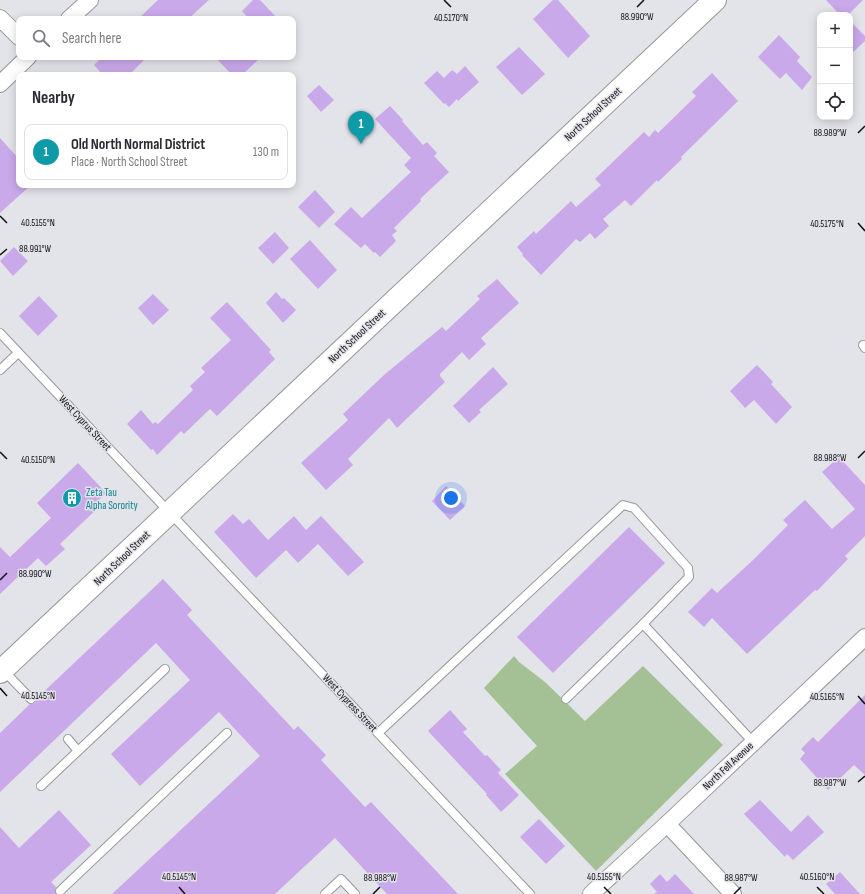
<!DOCTYPE html>
<html lang="en">
<head>
<meta charset="utf-8">
<style>
  :root { --surface:#fff; --page:#f7f7f7; --text:#2b2b33; --muted:#7c7c81; --line:#e1e1e2; --accent:#59772c }
  body { margin:0; font-family:"Sofia Sans Condensed",sans-serif; background:var(--page); color:var(--text) }
  .controls { position:absolute; right:12px; top:12px; display:grid; overflow:hidden; border-radius:8px; box-shadow:0 2px 10px #0003 }
  .controls button { width:36px; height:36px; display:grid; place-items:center; padding:0; border:0; border-bottom:1px solid var(--line); background:var(--surface); color:var(--text); font:20px sans-serif }
  .you { position:absolute; left:451px; top:498px; width:14px; height:14px; margin:-10px; border:3px solid #fff; border-radius:50%; background:#1a73e8; box-shadow:0 0 0 6px #1a73e833 }
  .badge { display:grid; place-items:center; width:26px; height:26px; border-radius:50%; background:var(--accent); color:#fff; font-size:13px; font-weight:700 }
  .pin { position:absolute; translate:-50% -33px; filter:drop-shadow(0 1px 2px #0008) }
  .pin::after { content:''; position:absolute; top:21px; width:14px; height:12px; background:inherit; clip-path:polygon(0 0,100% 0,50% 100%) }
  .list { margin:0; padding:0; list-style:none }
  h2 { display:flex; justify-content:space-between; align-items:center; height:52px; margin:0; padding:0 16px; font-size:17px }
  h2 small { font-size:13px; font-weight:400; color:var(--muted) }
  .list li { display:grid; grid-template-columns:26px 1fr auto; gap:12px; align-items:center; box-sizing:border-box; height:56px; margin:0 8px 8px; padding:0 8px; border:1px solid var(--line); border-radius:8px }
  .list b { display:block; font-size:15px; white-space:nowrap }
  .list p { margin:0; font-size:13px; white-space:nowrap; color:var(--muted) }
  .list em { font-size:13px; font-style:normal; color:var(--muted) }
  .icon { flex:none; width:22px; height:22px; fill:none; stroke:currentColor; stroke-width:2; stroke-linecap:round; stroke-linejoin:round }
  .map { position:relative; flex:none; width:865px; height:894px; overflow:hidden }
  .search { position:absolute; background:var(--surface); box-shadow:0 2px 10px #0003; left:16px; top:16px; width:280px; height:44px; display:flex; align-items:center; gap:10px; box-sizing:border-box; padding:0 14px; border-radius:8px; color:var(--muted); font-size:15px }
  .panel { position:absolute; background:var(--surface); box-shadow:0 2px 10px #0003; left:16px; top:72px; width:280px; height:116px; border-radius:8px }
  .map>svg:first-child { display:block }
</style>
</head>
<body>
<div class="map">
<svg width="865" height="894" viewBox="0 0 865 894">
  <rect width="100%" height="100%" fill="#e3e3ea"/>
  <path fill="#a3c194" d="M514 656 519 662 545 682 585 721 643 666 723 745 596 871 505 774 537 746 484 688Z"/>
  <g fill="#caa9eb">
    <path d="M158 0H209L188 19H138Z"/>
    <path d="M253 0H260L278 19H249L242 11Z"/>
    <path d="M553 0H558L590 36 568 58 533 19Z"/>
    <path d="M826 0H863L848 15H840Z"/>
    <path d="M850 21 865 36V41L850 55Z"/>
    <path d="M779 35 800 57 797 61 812 77 802 90 786 73 780 79 758 57Z"/>
    <path d="M519 47 545 74 522 95 496 67Z"/>
    <path d="M102 57H147L129 75H103L94 65Z"/>
    <path d="M215 57H261L242 75H232Z"/>
    <path d="M465 66 479 82 458 101 457 99 449 107 445 103 444 104 424 83 437 71 444 78 452 70 457 74Z"/>
    <path d="M712 73 738 101 681 157 682 159 658 182 657 180 631 206 625 200 603 219 609 226 595 239 590 233 580 242 576 239 541 275 522 255 523 254 517 247 534 231 536 234 571 201 576 207 601 185 595 179 644 132 649 137 655 130 658 133 696 96 692 92Z"/>
    <path d="M319 85 334 100 321 112 307 96Z"/>
    <path d="M390 106 403 120 402 121 423 145 427 142 437 153 434 156 449 172 420 199 421 201 394 228 397 231 392 235 396 241 380 257 375 252 374 253 365 244 361 248 334 224 351 207 362 218 411 172 404 165 411 158 375 119Z"/>
    <path d="M0 138 19 159V185H31L0 213Z"/>
    <path d="M315 190 335 212 319 228 298 207Z"/>
    <path d="M275 232 289 248 273 264 258 248Z"/>
    <path d="M310 240 337 270 318 289 290 259Z"/>
    <path d="M14 247 28 261 13 276 0 261Z"/>
    <path d="M497 279 519 303 481 338 486 344 469 360 462 352 440 374V376L445 382 397 428 389 418 348 459 353 465 326 490 301 463 348 420 343 414 384 375 442 327 446 331 480 299 477 296Z"/>
    <path d="M276 292 282 299 284 298 296 310 283 323 266 303Z"/>
    <path d="M153 294 169 310 153 325 138 308Z"/>
    <path d="M39 296 58 316 38 336 19 316Z"/>
    <path d="M227 302 271 350 269 352 275 359 217 416 210 409 184 434 181 431 157 455 153 449 151 450 127 424 141 410 153 424 155 422 158 424 193 390 190 386 205 372 201 368 231 340 210 318Z"/>
    <path d="M757 365 773 382 771 384 792 407 776 424 754 400 745 408 730 391Z"/>
    <path d="M493 367 508 384 479 410 481 412 469 423 453 406Z"/>
    <path d="M839 457 865 485V536L845 556 848 559 817 591 815 590 747 654 712 618 704 627 688 612 712 588 717 593 752 561 788 525 783 520 805 500 832 529 855 509 822 472Z"/>
    <path d="M78 463 106 493 96 503 100 506 60 544 65 549 46 566 38 558 0 594V547L10 557 51 518 37 503Z"/>
    <path d="M446 486 465 506 450 520 432 501Z"/>
    <path d="M233 514 243 524 249 519 268 540 294 516 306 530 321 516 364 562 348 576 318 544 298 563 286 550 256 578 214 532Z"/>
    <path d="M629 527 665 563 553 673 517 637Z"/>
    <path d="M163 579 192 610 187 615 294 730 298 726 326 755 321 760 365 807 371 802 458 894H387L335 838 275 894H112L260 756 219 712 140 786 111 754 190 680 156 643 0 792V733L30 704 35 703 36 699Z"/>
    <path d="M865 695V775L854 765 828 790 800 759 805 753 801 749 813 737 818 742Z"/>
    <path d="M450 710 467 729 463 732 485 756 487 755 501 770 498 773 519 795 501 812 486 795 487 794 428 731Z"/>
    <path d="M760 800 791 832 808 815 824 832 793 860 787 854 785 857 744 814Z"/>
    <path d="M59 810 91 845 51 882 56 887 55 890 56 894H0V827L19 848Z"/>
    <path d="M539 819 565 846 546 864 520 837Z"/>
    <path d="M840 872 860 894H835L826 884Z"/>
    <path d="M660 874 667 882 675 874 694 894H654L657 892 650 884Z"/>
  </g>
  <g fill="none" stroke-linecap="round" stroke-linejoin="round">
    <defs>
      <g id="lane">
        <path d="M0 333C176 520 354 706 530 894"/>
        <path d="M863 345 865 348"/>
        <path d="M0 370 18 353"/>
        <path d="M643 624 753 742"/>
        <path d="M3 670 31 699"/>
        <path d="M378 733 623 505 634 508 688 568 689 577 643 624 566 699"/>
        <path d="M78 751 165 669"/>
        <path d="M41 786 78 751 68 739"/>
        <path d="M60 891 227 733"/>
        <path d="M325 894 341 879 355 894"/>
      </g>
      <g id="street">
        <path d="M0 18 19 37"/>
        <path d="M69 19 90 0"/>
        <path d="M0 84 28 57"/>
        <path d="M667 824 733 894"/>
        <path d="M591 894 667 824 865 637"/>
      </g>
      <path id="secondary" d="M0 672 715 0"/>
    </defs>
    <use href="#lane" stroke="#98979d" stroke-width="10"/>
    <use href="#street" stroke="#98979d" stroke-width="18"/>
    <use href="#secondary" stroke="#98979d" stroke-width="24"/>
    <use href="#lane" stroke="#fff" stroke-width="8"/>
    <use href="#street" stroke="#fff" stroke-width="16"/>
    <use href="#secondary" stroke="#fff" stroke-width="22"/>
  </g>
  <path fill="none" stroke="#101012" stroke-width="1.5" d="M444 0 451 7M637 7 644 0M858 133 865 126M0 216 7 223M858 223 865 231M0 255 7 249M0 452 7 459M858 458 865 451M0 580 7 573M0 688 7 696M858 696 865 704M858 782 865 776M179 887 185 894M604 887 611 894M817 887 824 894M373 894 380 887M734 894 741 887"/>
  <defs>
    <symbol id="building-disc" viewBox="-11 -11 22 22"><circle r="9.5" fill="#0f9aa8" stroke="#e3e3ea"/><path d="M-4-6H4V6H1V3H-1V6H-4ZM-2.5-4.3h1.7v1.8h-1.7ZM.8-4.3h1.7v1.8H.8ZM-2.5-1h1.7V.8h-1.7ZM.8-1h1.7V.8H.8Z" fill="#fff"/></symbol>
  </defs>
  <g fill-rule="evenodd">
    <use href="#building-disc" x="61" y="487" width="22" height="22"/>
  </g>
  <g text-anchor="middle" dominant-baseline="central" stroke-width="3" stroke-linejoin="round" paint-order="stroke">
    <g font-size="11" fill="#101012" stroke="#e3e3ea">
      <text transform="translate(593 114) rotate(-43)">North School Street</text>
      <text transform="translate(357 336) rotate(-43)">North School Street</text>
      <text transform="translate(85 423) rotate(47)">West Cyprus Street</text>
      <text transform="translate(122 558) rotate(-44)">North School Street</text>
      <text transform="translate(350 703) rotate(47)">West Cypress Street</text>
      <text transform="translate(728 766) rotate(-43)">North Fell Avenue</text>
    </g>
    <g font-size="11" fill="#0d838f" stroke="#e3e3ea" text-anchor="start">
      <text x="86" y="492">Ζeta Tau<tspan x="86" dy="13">Alpha Sorority</tspan></text>
    </g>
  </g>
  <g font-size="10" text-anchor="middle" fill="#101012" stroke="#e3e3ea" stroke-width="3" stroke-linejoin="round" paint-order="stroke">
    <text x="637" y="20">88.990°W</text>
    <text x="451" y="21">40.5170°N</text>
    <text x="830" y="136">88.989°W</text>
    <text x="38" y="226">40.5155°N</text>
    <text x="827" y="227">40.5175°N</text>
    <text x="35" y="252">88.991°W</text>
    <text x="830" y="461">88.988°W</text>
    <text x="38" y="463">40.5150°N</text>
    <text x="35" y="577">88.990°W</text>
    <text x="38" y="699">40.5145°N</text>
    <text x="827" y="700">40.5165°N</text>
    <text x="830" y="786">88.987°W</text>
    <text x="179" y="880">40.5145°N</text>
    <text x="604" y="880">40.5155°N</text>
    <text x="817" y="880">40.5160°N</text>
    <text x="380" y="881">88.988°W</text>
    <text x="741" y="881">88.987°W</text>
  </g>
</svg>
<div class="controls">
<button>+</button>
<button>−</button>
<button><svg class="icon" aria-label="locate" viewBox="0 0 24 24"><circle cx="12" cy="12" r="6"/><path d="M12 2v4M12 18v4M2 12h4M18 12h4"/></svg></button>
</div>
<div class="you"></div>
<div class="pin badge" style="left:361px;top:144px;background:#0f9aa8">1</div>
<div class="search"><svg class="icon" aria-label="search" viewBox="0 0 24 24"><circle cx="10" cy="10" r="6"/><path d="M15 15l6 6"/></svg>Search here</div>
<section class="panel">
<h2>Nearby<small></small></h2>
<ul class="list">
<li><span class="badge" style="background:#0f9aa8">1</span><div><b>Old North Normal District</b><p>Place · North School Street</p></div><em>130 m</em></li>
</ul>
</section>
</div>
</body>
</html>
